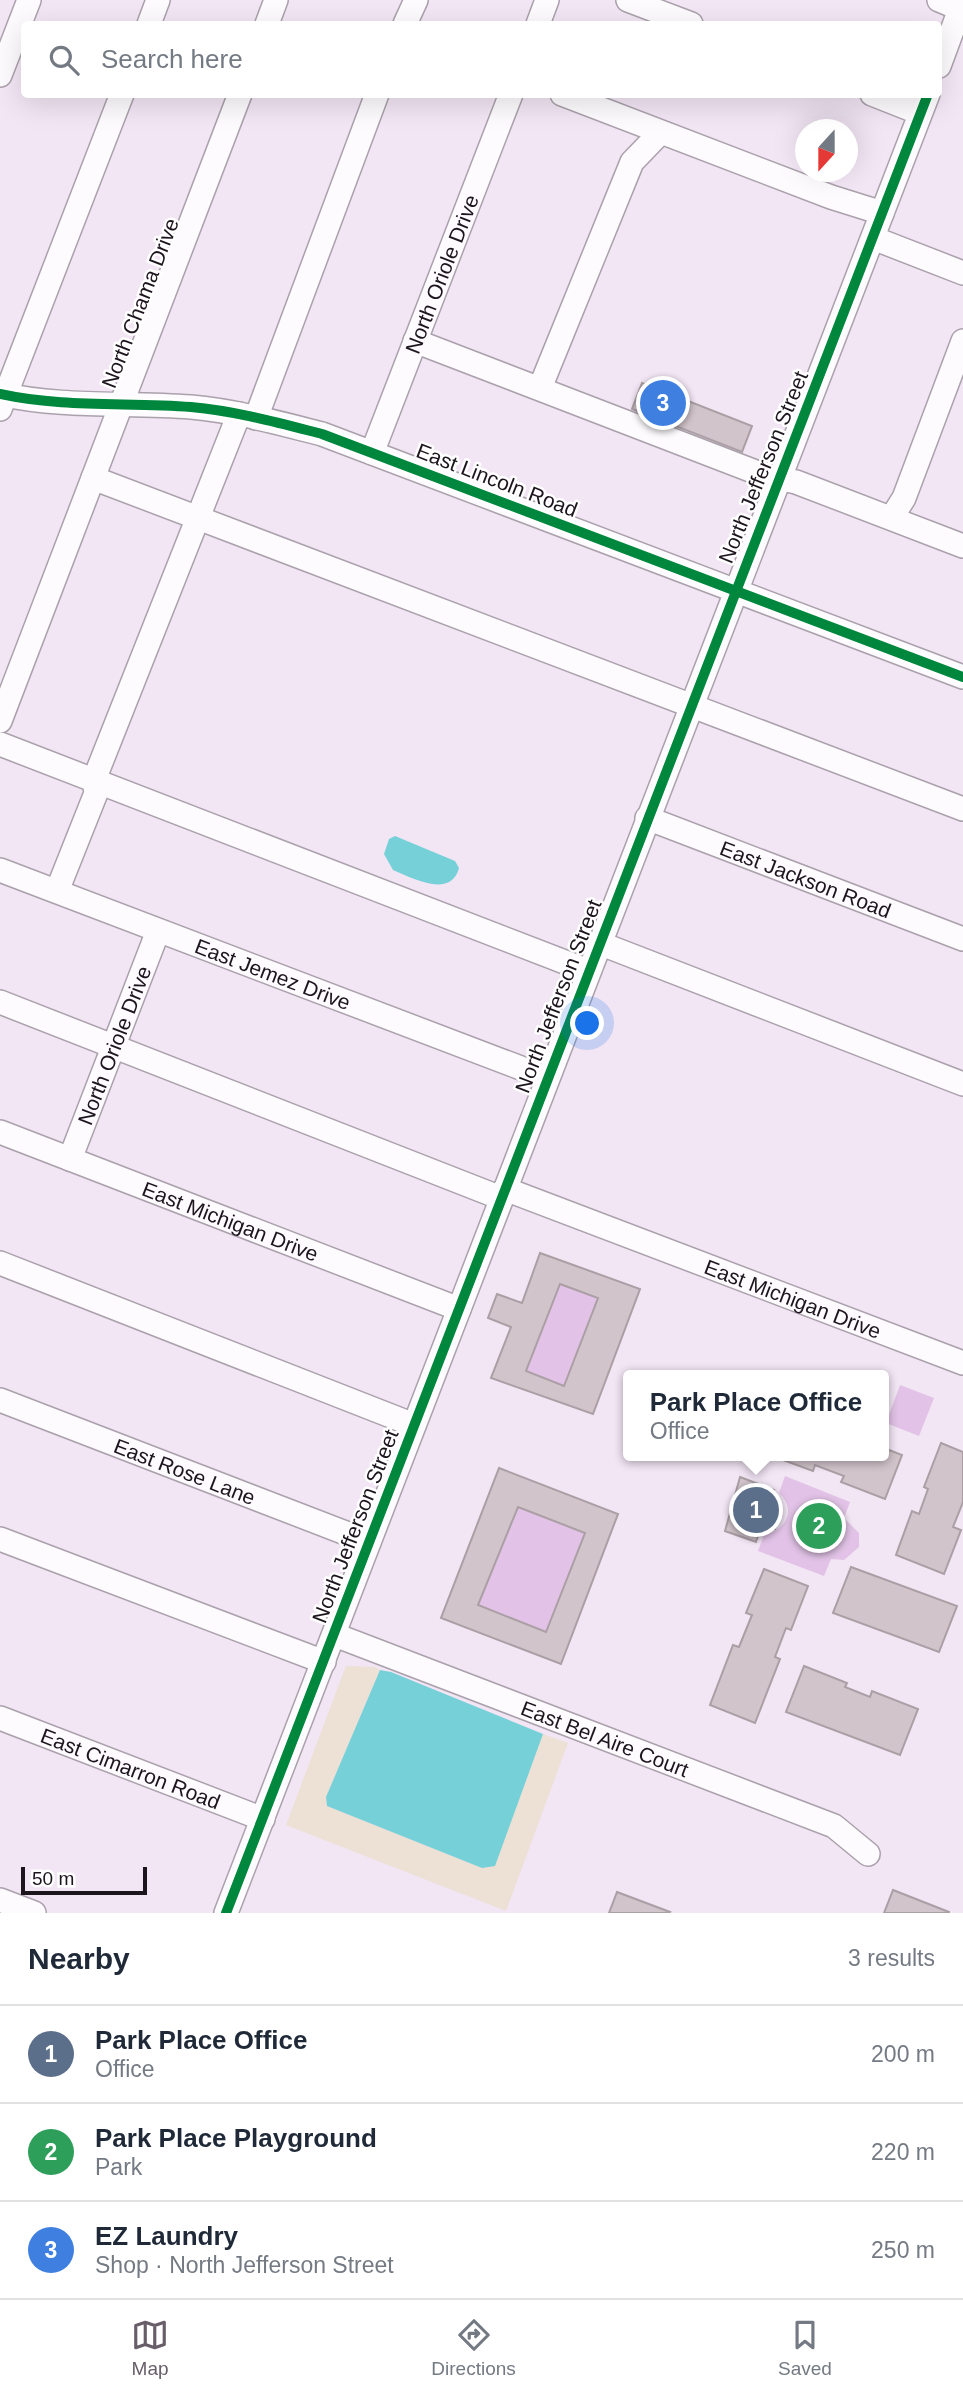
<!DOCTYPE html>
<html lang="en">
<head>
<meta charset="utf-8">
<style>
  :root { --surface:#fff; --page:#f6f6f7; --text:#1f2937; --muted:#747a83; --line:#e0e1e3; --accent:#685e69 }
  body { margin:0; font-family:Arial,sans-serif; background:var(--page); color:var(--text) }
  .compass { position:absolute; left:795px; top:119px; width:63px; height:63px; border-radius:50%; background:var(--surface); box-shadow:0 7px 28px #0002; rotate:201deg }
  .scale { position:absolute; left:21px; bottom:18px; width:126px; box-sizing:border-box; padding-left:7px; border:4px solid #1d151e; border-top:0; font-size:19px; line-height:24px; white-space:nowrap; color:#1d151e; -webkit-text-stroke:5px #fff; paint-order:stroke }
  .you { position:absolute; left:588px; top:1024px; width:24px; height:24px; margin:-18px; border:5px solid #fff; border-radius:50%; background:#1a73e8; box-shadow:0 0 0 10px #1a73e833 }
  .badge { display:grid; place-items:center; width:46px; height:46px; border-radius:50%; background:var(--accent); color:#fff; font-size:23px; font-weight:700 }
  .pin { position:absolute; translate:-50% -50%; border:4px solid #fff; box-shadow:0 2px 7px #0006 }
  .popup { position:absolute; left:623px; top:1370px; width:266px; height:91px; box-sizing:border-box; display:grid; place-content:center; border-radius:7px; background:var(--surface); filter:drop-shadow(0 2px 5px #0005); font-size:23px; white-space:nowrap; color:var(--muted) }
  .popup b { font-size:26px; color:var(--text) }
  .popup::after { content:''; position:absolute; left:50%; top:100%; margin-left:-14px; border:14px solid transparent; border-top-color:var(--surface) }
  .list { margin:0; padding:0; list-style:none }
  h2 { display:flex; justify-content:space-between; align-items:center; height:91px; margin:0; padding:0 28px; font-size:30px }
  h2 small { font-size:23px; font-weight:400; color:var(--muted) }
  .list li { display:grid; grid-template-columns:46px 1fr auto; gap:21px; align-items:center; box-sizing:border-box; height:98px; padding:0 28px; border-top:2px solid var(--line) }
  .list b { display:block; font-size:26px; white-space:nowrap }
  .list p { margin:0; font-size:23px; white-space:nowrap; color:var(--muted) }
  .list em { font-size:23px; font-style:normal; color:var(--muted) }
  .icon { flex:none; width:38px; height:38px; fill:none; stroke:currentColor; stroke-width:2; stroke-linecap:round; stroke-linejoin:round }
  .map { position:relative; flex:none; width:963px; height:1913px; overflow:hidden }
  .search { position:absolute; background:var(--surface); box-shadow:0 7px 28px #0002; left:21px; right:21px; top:21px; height:77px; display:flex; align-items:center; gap:18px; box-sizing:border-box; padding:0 24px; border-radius:7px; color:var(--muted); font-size:26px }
  .sheet { height:385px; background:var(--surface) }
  nav { display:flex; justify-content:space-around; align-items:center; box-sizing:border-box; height:98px; border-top:2px solid var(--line); background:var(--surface); font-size:19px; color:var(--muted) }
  nav a { display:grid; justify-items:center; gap:4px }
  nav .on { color:var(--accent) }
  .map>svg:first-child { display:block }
</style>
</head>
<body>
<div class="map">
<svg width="963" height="1913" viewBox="0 0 963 1913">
  <rect width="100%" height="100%" fill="#f2e5f4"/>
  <g fill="#e2c3e7">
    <path d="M560 1284 598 1298 564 1386 526 1371Z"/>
    <path d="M900 1385 934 1398 919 1436 886 1423Z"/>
    <path d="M785 1476 850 1502 844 1518 859 1533V1547L844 1560 831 1559 824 1576 758 1551 764 1535C786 1530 797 1510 779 1493Z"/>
    <path d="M518 1507 585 1533 546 1632 478 1605 493 1566 465 1555 472 1537 502 1548Z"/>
  </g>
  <path fill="#ece1d4" d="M346 1666 375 1667 380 1670 326 1797 327 1806 482 1868 495 1865 543 1734 568 1743 506 1911 286 1825Z"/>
  <g fill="#75d0d8">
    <path d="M395 836 455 861 459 868C451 899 412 878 393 870L384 854 389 839Z"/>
    <path d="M380 1670 391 1672 543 1734 495 1866 482 1868 327 1806 326 1797Z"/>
  </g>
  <g fill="#d1c4ca" stroke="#ab9fa5" stroke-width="2" fill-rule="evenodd">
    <path d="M642 383 752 426 742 452 632 409Z"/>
    <path d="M540 1253 640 1289 593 1414 491 1378 511 1327 488 1318 497 1294 522 1303ZM560 1284 598 1298 564 1386 526 1371Z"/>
    <path d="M941 1443 963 1452V1502L953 1527 961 1530 944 1574 896 1555 912 1511 919 1514 928 1489 924 1487Z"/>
    <path d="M884 1448 902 1455 885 1499 841 1482 844 1476 815 1465 813 1471 775 1457 884 1456Z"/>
    <path d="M499 1468 618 1514 561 1664 441 1618ZM518 1507 585 1533 546 1632 478 1605Z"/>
    <path d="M740 1477 774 1490 771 1497 779 1500 773 1514 779 1516 775 1529 769 1527 767 1532 760 1530 756 1542 725 1531Z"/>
    <path d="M851 1567 957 1606 939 1652 833 1613Z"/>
    <path d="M764 1569 808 1586 791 1630 786 1628 775 1657 780 1659 755 1723 710 1705 733 1645 739 1647 752 1615 746 1613Z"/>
    <path d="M804 1666 847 1683 845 1687 870 1697 872 1691 918 1709 900 1755 786 1712Z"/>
    <path d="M893 1890 949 1912V1913H884Z"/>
    <path d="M617 1892 670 1912 669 1913H609Z"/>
  </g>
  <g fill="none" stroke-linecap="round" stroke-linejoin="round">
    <defs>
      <g id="minor">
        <path d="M628 0 691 24"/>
        <path d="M939 0 963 10"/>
        <path d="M149 24 158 0"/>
        <path d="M267 24 276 0"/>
        <path d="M405 24 416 0"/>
        <path d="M538 24 547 0"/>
        <path d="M939 66 963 1"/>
        <path d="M0 75 29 0"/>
        <path d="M562 94 831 197 882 213"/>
        <path d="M872 94 920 113"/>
        <path d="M873 238 963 273"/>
        <path d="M415 341 766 476 796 482 963 546"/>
        <path d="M540 388 632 162 660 133"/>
        <path d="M0 394C63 408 127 402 191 407 236 411 279 423 322 434L963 677"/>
        <path d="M0 409 122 94"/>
        <path d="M256 418 377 94"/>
        <path id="s1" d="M372 453 511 94"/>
        <path d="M93 478 963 809"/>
        <path d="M892 517 904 498 963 341"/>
        <path d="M0 721 240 94"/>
        <path d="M0 744 588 971"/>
        <path id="s2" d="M647 818 963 939"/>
        <path id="s3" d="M0 870 547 1078"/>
        <path d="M57 891 96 793 94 780 239 414"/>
        <path d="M599 943 963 1084"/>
        <path d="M0 1002 501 1198"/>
        <path id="s4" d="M0 1132 459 1309"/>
        <path id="s5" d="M70 1159 158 931"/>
        <path id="s6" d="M505 1189 963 1363"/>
        <path d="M0 1263 414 1425"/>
        <path id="s7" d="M0 1400 369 1542"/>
        <path d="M0 1539 324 1662"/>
        <path id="s8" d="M335 1635 834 1826 868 1854"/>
        <path id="s9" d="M0 1718 263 1819"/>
        <path d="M0 1900 34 1913"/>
        <path d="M226 1913 928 94"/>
      </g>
    </defs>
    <use href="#minor" stroke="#aaa1ac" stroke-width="26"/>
    <use href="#minor" stroke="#fdfbfd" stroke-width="23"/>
    <defs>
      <g id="cycleway">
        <path d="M0 394C63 408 127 402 191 407 236 411 279 423 322 434L963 677"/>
        <path d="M226 1913 928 94"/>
      </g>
    </defs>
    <use href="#cycleway" stroke="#fff" stroke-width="15"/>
    <use href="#cycleway" stroke="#00873e" stroke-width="10"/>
  </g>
  <g text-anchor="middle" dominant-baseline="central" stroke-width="5" stroke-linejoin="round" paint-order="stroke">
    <g font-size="21" fill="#1d151e" stroke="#fff">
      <text stroke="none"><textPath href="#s1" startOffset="192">North Oriole Drive</textPath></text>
      <text transform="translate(140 303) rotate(-69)">North Chama Drive</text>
      <text transform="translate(763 467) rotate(-68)">North Jefferson Street</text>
      <text transform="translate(497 480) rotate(21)">East Lincoln Road</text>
      <text stroke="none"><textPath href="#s2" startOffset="170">East Jackson Road</textPath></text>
      <text stroke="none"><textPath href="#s3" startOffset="292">East Jemez Drive</textPath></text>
      <text transform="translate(558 996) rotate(-69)">North Jefferson Street</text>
      <text stroke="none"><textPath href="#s5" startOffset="122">North Oriole Drive</textPath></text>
      <text stroke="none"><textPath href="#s4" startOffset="247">East Michigan Drive</textPath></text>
      <text stroke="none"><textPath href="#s6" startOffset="308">East Michigan Drive</textPath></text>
      <text stroke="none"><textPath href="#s7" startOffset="198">East Rose Lane</textPath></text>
      <text transform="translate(355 1526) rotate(-69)">North Jefferson Street</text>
      <text stroke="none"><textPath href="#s8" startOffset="289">East Bel Aire Court</textPath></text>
      <text stroke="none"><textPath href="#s9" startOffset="140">East Cimarron Road</textPath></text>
    </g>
  </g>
</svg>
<svg class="compass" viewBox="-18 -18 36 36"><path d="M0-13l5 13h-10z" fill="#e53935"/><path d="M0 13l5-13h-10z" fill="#747a83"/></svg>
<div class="scale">50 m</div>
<div class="you"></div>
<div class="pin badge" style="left:756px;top:1510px;background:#5c6f8a">1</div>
<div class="popup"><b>Park Place Office</b>Office</div>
<div class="pin badge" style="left:819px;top:1526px;background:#2e9e5b">2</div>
<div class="pin badge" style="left:663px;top:403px;background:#3f7fe0">3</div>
<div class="search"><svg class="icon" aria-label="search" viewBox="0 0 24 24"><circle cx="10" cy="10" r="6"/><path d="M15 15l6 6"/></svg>Search here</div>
</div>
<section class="sheet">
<h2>Nearby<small>3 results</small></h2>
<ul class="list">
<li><span class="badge" style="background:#5c6f8a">1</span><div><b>Park Place Office</b><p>Office</p></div><em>200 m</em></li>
<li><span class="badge" style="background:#2e9e5b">2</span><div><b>Park Place Playground</b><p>Park</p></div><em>220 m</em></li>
<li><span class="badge" style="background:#3f7fe0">3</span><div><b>EZ Laundry</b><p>Shop · North Jefferson Street</p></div><em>250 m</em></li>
</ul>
</section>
<nav>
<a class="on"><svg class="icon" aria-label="map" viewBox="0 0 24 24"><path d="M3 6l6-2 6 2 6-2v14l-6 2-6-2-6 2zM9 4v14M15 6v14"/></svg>Map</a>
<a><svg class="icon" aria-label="directions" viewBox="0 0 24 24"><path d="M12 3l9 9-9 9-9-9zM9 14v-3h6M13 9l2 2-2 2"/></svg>Directions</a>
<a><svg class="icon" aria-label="saved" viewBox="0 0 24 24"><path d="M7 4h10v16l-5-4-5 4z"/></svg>Saved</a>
</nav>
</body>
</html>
